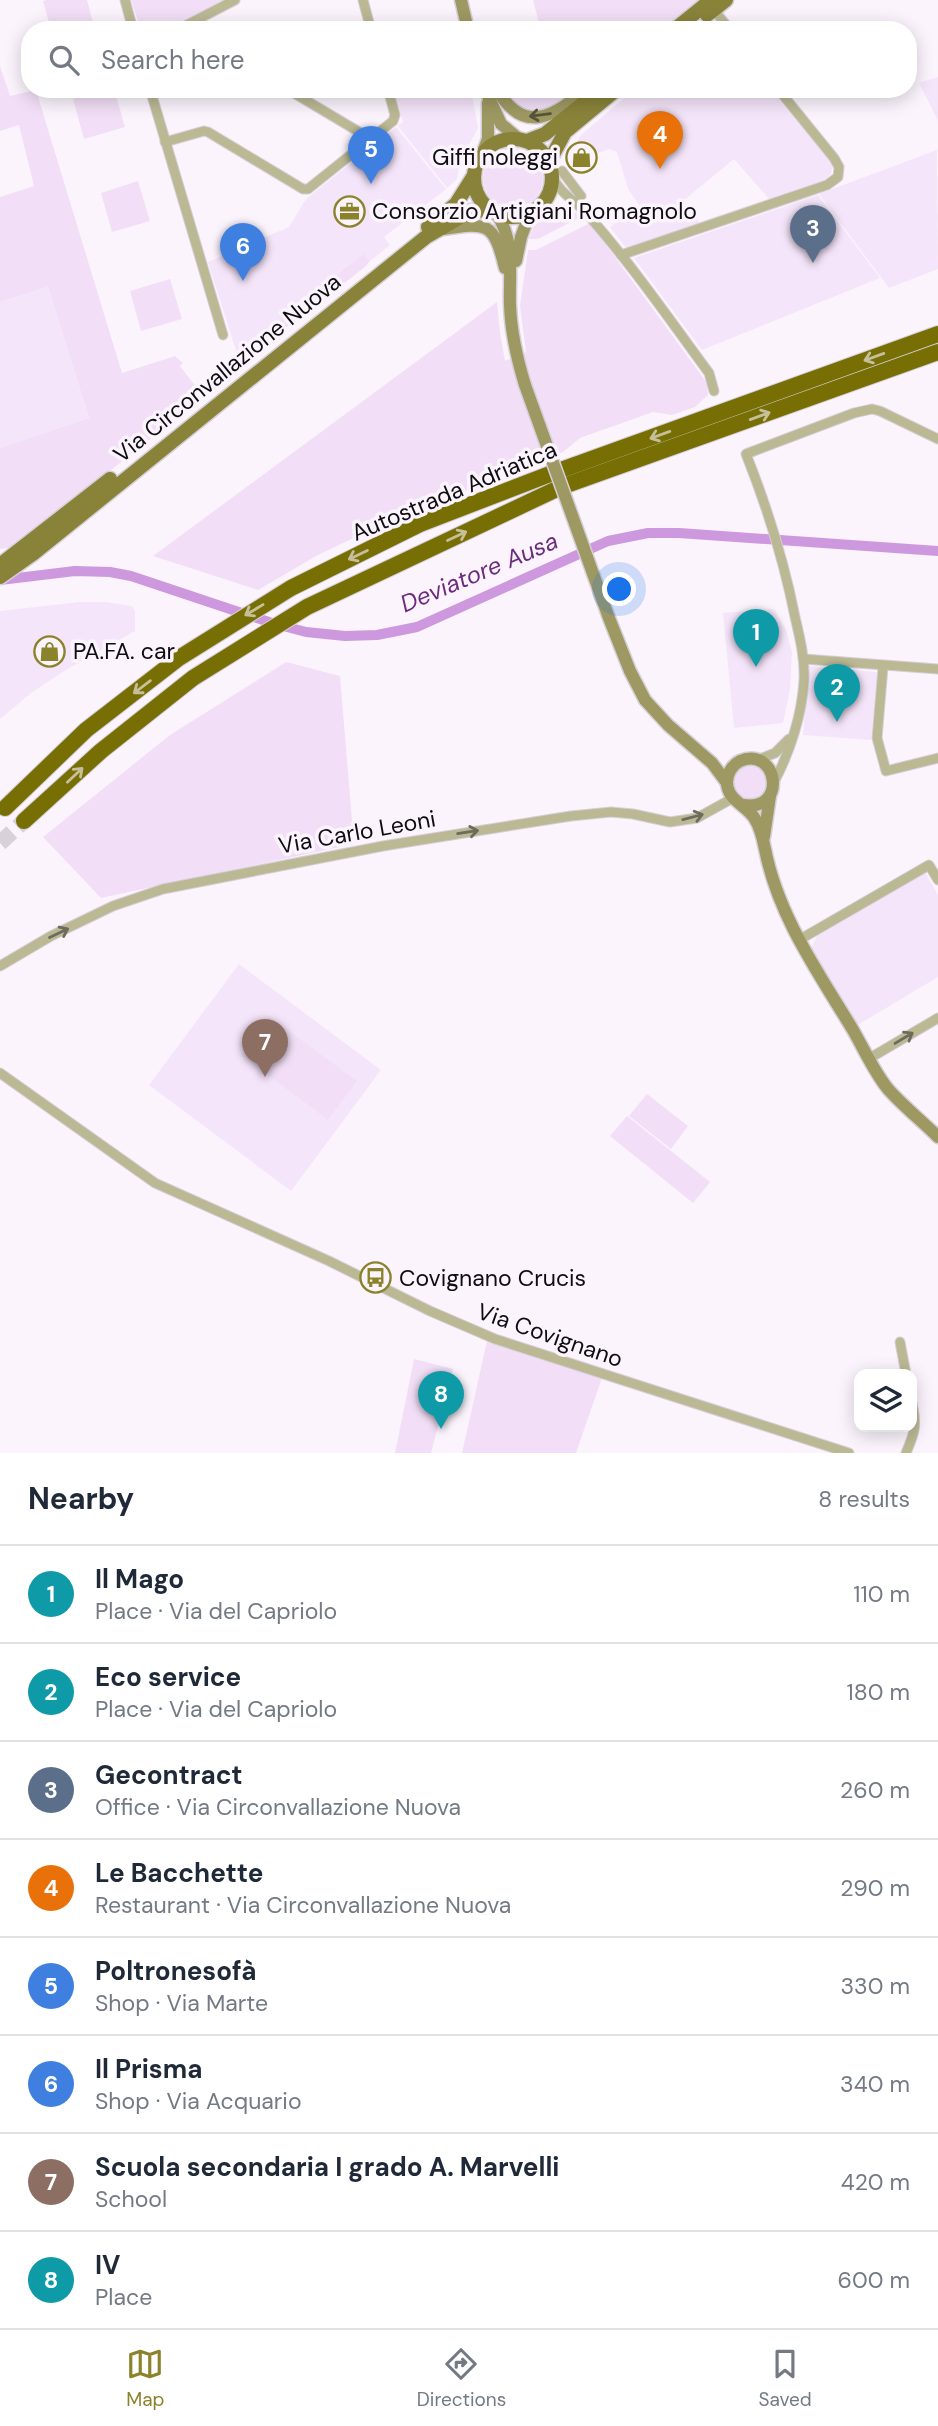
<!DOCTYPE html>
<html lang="en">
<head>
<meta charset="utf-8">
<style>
  :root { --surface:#fff; --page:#f6f6f7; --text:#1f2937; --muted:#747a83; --line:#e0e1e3; --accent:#8b832b }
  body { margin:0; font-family:"DM Sans",sans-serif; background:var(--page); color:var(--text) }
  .controls { position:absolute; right:21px; bottom:21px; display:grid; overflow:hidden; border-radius:14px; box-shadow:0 4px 18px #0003 }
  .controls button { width:63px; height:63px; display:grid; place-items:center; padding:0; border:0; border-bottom:2px solid var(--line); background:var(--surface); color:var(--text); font:35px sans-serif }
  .you { position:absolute; left:620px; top:590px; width:24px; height:24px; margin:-18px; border:5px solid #fff; border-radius:50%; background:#1a73e8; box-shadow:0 0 0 10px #1a73e833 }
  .badge { display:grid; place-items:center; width:46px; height:46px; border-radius:50%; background:var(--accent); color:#fff; font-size:23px; font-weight:700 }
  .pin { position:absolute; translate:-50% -58px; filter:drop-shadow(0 2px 4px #0008) }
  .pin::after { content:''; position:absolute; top:37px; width:24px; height:21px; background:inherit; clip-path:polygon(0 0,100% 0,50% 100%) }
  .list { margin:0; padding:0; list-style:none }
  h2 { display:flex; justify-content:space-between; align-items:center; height:91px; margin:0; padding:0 28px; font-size:30px }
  h2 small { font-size:23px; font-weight:400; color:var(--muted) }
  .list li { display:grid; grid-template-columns:46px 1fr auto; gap:21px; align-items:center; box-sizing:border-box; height:98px; padding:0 28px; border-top:2px solid var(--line) }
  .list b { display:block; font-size:26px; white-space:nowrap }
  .list p { margin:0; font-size:23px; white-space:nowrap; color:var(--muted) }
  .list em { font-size:23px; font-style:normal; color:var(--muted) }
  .icon { flex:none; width:38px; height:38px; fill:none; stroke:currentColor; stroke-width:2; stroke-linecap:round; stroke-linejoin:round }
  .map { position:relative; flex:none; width:938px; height:1453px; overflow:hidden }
  .search { position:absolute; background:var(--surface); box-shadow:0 4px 18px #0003; left:21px; right:21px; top:21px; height:77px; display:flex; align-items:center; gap:18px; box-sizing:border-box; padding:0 24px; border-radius:28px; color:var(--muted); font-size:26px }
  .sheet { height:875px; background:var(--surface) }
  nav { display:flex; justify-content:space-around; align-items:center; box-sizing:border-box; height:98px; border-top:2px solid var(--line); background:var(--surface); font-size:19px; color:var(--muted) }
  nav a { display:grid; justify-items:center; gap:4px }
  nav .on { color:var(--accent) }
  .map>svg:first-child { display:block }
</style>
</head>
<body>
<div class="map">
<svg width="938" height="1453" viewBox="0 0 938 1453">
  <rect width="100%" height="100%" fill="#fbf4fd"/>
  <g fill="#f5e5fa">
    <path d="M938 77V121L919 83Z"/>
    <path d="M471 89 478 128 460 161 457 179 447 188 398 126 403 122 393 90Z"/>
    <path d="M635 89H770L830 161 833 166 831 174 824 180 769 199 734 159 683 201 700 223 626 248 610 227 640 206 628 189 617 152 609 149 575 162 574 147 581 135Z"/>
    <path d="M396 127 446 189 384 237 390 245 370 261 364 254 327 289 333 292 311 310 306 300 237 354 208 262 289 227 306 199Z"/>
    <path d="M937 150 938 269 889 288 819 194Z"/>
    <path d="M818 195 880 278 702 350 634 258Z"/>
    <path d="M48 287 89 418 0 448V302Z"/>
    <path d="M80 602H105L132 606 135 611V631L64 671 31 693 0 719V611Z"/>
    <path d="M774 609 786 630 792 652 790 690 783 723 734 728 723 613Z"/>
    <path d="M808 666 877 672 871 740 803 735Z"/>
    <path d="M925 872 938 895V977L856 1026 810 951 817 936Z"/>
    <path d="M239 964 381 1070 291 1191 149 1085Z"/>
  </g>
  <g fill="#f2dff7">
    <path d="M47 0H87L95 30H51L43 1Z"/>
    <path d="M131 0H223C196 14 172 30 141 30Z"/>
    <path d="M533 0H699L662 30H533L540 27Z"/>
    <path d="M0 66 10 96 36 90 122 373 175 356 183 363 180 366 196 387 307 299 311 310 258 347 204 397 13 547 0 549V448L89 418 48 287 0 302V197L34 186 19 125 0 131Z"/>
    <path d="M105 89H114L125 127 84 139 73 99Z"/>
    <path d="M502 89H576C561 102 538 122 517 106 512 102 507 94 502 89Z"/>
    <circle cx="513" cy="178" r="30"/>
    <path d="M138 181 150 221 112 232 101 193Z"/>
    <path d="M562 207 577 213 579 218 538 239H529L534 226 533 222C541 211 549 208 562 207Z"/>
    <path d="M590 223 707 383 708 395 695 407 672 415 653 412 580 438 563 452 391 520 318 555 258 590 153 556 497 302 500 333 505 361 526 352 520 306 528 250H536Z"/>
    <path d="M364 254 370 261 366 266 333 292 324 285Z"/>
    <path d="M170 279 182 319 141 331 130 291Z"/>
    <path d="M286 662 340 676 354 844 101 898 43 837 170 735Z"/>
    <circle cx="750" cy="782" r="17"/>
    <path d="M269 1016 357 1081 328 1120 241 1055Z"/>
    <path d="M647 1094 688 1126 671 1149 629 1116Z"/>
    <path d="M627 1116 710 1182 693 1203 610 1136Z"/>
    <path d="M487 1341 602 1378 576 1453H462Z"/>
    <path d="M414 1359 453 1369 431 1453H395Z"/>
  </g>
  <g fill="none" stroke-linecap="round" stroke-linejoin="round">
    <path stroke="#cd98dd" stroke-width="10" d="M0 580 75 571 110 572 131 576 272 623 306 632 345 636 377 635 417 627 608 541 648 533H679L938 551"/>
    <path stroke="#d8d1da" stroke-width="16" stroke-dasharray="16 8" stroke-linecap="butt" d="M0 843 24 821"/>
    <defs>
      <g id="street">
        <path d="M125 0 133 30"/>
        <path d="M363 0 371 30"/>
        <path d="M714 10 730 30"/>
        <path d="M177 30 235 0"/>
        <path d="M150 89 223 335"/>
        <path d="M287 89 371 139"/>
        <path d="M165 142 204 131 208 132 303 189H308L393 121 395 115 388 89"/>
        <path d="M562 171 581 196 576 203"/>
        <path d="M552 176C560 194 576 201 588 215 632 265 670 320 709 373L714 391"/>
        <path d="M621 255 827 185 838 177 839 167 834 158 778 89"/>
        <path d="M804 659 938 669"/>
        <path d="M883 667 877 738 886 771 938 758"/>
        <path d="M757 760 775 753 789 739"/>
        <path d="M774 782C790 752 802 715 804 680 805 659 800 638 795 617 784 561 767 507 746 454L854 413 872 409 880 411 938 439"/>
        <path d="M799 940 929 865 938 880"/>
        <path d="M0 966 51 936 113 906 163 889 383 846 571 816 611 812 633 814 670 822 697 818 733 798"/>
        <path d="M870 1058 938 1018"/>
        <path d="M0 1073 155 1183 329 1261 430 1311 495 1339 849 1453"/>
        <path d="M900 1342 906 1374"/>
        <path d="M906 1453C915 1432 917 1426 912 1403"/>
      </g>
      <g id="secondary">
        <path d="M461 0 468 30"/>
        <path d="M485 89 501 124 519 139"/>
        <path d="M497 89C524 137 555 115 587 89"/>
        <path d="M483 152 488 139V103"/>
        <path d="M497 214C515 242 509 273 510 305 511 332 517 359 525 385"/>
        <path d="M443 229C487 222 494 222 505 268"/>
        <path d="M516 261 521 237 530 213"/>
        <path d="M645 700 668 725 712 763 727 783"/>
        <path d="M743 805C789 812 777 745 740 761 732 765 727 774 727 782 727 801 747 805 755 819 760 827 763 839 765 849 778 916 818 972 853 1030 864 1049 874 1072 888 1089 903 1106 922 1121 938 1137"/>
        <path d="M764 837 770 796"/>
      </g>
      <g id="primary">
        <path d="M707 15 726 0"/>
        <path d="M674 30 711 0"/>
        <circle cx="513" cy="178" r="39"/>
        <path d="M527 141 545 134 601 89"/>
        <path d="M549 162 565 132 617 89"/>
        <path d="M428 227 456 204 473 177"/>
        <path d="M0 565 110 479"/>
        <path d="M0 577 34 553 426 237 471 211 490 210"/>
      </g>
      <g id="highway">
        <path d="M5 808 86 730 179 658 291 588 420 524 550 474 938 334"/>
        <path d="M24 821 101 751 193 678 307 607 561 487 938 352"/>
      </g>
    </defs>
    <use href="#street" stroke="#d5cfd7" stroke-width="11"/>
    <use href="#secondary" stroke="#d5cfd7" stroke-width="15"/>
    <use href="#primary" stroke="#d5cfd7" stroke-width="17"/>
    <use href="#highway" stroke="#d5cfd7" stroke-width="18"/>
    <use href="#street" stroke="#bbb894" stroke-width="9"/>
    <use href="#secondary" stroke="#9e9962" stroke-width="12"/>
    <use href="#primary" stroke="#89833a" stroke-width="14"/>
    <use href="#highway" stroke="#776f04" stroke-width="16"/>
    <defs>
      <path id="secondary-bridge" d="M525 385 609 618 630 671 645 700"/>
    </defs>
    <use href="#secondary-bridge" stroke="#d5cfd7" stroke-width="15" stroke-linecap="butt"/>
    <use href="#secondary-bridge" stroke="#9e9962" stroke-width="12"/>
  </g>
  <defs><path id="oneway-shaft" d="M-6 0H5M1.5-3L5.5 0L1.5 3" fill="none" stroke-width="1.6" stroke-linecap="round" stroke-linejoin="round" transform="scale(1.75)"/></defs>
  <use stroke="#57533a" href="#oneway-shaft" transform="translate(540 115) rotate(173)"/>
  <g stroke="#c6bf99">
    <use href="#oneway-shaft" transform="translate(874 357) rotate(160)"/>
    <use href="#oneway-shaft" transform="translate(760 416) rotate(-20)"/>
    <use href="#oneway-shaft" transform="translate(660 435) rotate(160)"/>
    <use href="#oneway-shaft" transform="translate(457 536) rotate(-25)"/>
    <use href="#oneway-shaft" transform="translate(358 555) rotate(154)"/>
    <use href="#oneway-shaft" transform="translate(254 610) rotate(149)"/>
    <use href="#oneway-shaft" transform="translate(142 687) rotate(143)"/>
    <use href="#oneway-shaft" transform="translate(75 775) rotate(-43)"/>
  </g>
  <g stroke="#6e6b5a">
    <use href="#oneway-shaft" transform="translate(693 817) rotate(-15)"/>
    <use href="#oneway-shaft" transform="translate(468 832) rotate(-9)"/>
    <use href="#oneway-shaft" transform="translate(59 933) rotate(-26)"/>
    <use href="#oneway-shaft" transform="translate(904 1038) rotate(-31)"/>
  </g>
  <defs>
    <symbol id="shop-ring" viewBox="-11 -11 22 22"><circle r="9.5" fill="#fbf4fd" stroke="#8b832b" stroke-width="1.5"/><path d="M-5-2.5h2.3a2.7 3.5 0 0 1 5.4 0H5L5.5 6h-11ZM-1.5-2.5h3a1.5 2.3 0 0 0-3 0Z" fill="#8b832b"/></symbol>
    <symbol id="office-ring" viewBox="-11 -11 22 22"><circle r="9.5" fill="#fbf4fd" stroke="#8b832b" stroke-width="1.5"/><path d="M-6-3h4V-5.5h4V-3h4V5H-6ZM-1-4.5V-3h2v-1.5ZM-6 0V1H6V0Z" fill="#8b832b"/></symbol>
    <symbol id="bus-ring" viewBox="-11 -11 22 22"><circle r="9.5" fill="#fbf4fd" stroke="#8b832b" stroke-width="1.5"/><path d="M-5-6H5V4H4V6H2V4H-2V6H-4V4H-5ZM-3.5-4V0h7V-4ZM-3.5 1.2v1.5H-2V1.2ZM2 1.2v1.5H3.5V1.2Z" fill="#8b832b"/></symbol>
  </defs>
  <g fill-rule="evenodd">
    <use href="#shop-ring" x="564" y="140" width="35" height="35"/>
    <use href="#office-ring" x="332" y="194" width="35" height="35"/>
    <use href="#shop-ring" x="32" y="634" width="35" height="35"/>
    <use href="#bus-ring" x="358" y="1260" width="35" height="35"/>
  </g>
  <g text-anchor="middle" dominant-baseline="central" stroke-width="7" stroke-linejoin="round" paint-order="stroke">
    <g font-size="23" fill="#100d12" stroke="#fbf4fd" text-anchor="start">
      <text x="558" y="157" text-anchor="end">Giffi noleggi</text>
      <text x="372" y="211">Consorzio Artigiani Romagnolo</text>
      <text x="73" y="651">PA.FA. car</text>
      <text x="399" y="1278">Covignano Crucis</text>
    </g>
    <g font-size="23" fill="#100d12" stroke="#fbf4fd">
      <text transform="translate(227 368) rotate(-39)">Via Circonvallazione Nuova</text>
      <text transform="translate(454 491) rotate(-23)">Autostrada Adriatica</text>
      <text transform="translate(357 832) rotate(-10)">Via Carlo Leoni</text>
      <text transform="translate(550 1335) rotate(19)">Via Covignano</text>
    </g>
    <g font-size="24" font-style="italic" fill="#6c2c7d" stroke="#fbf4fd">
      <text transform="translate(479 572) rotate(-23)">Deviatore Ausa</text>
    </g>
  </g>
</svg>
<div class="controls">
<button><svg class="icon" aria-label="layers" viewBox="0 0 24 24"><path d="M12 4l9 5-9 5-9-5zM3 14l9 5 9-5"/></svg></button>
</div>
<div class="you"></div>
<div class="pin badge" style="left:756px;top:667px;background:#0f9aa8">1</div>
<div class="pin badge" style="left:837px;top:722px;background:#0f9aa8">2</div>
<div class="pin badge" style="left:813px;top:263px;background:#5c6f8a">3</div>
<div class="pin badge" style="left:660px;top:169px;background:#e8710a">4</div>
<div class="pin badge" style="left:371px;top:184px;background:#3f7fe0">5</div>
<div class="pin badge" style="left:243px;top:281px;background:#3f7fe0">6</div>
<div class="pin badge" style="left:265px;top:1077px;background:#8d6e63">7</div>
<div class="pin badge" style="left:441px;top:1429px;background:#0f9aa8">8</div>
<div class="search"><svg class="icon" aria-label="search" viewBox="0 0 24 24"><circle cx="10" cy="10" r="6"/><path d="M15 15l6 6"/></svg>Search here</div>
</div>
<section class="sheet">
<h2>Nearby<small>8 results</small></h2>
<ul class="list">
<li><span class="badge" style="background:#0f9aa8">1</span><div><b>Il Mago</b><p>Place · Via del Capriolo</p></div><em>110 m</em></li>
<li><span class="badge" style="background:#0f9aa8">2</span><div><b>Eco service</b><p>Place · Via del Capriolo</p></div><em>180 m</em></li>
<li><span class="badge" style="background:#5c6f8a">3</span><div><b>Gecontract</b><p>Office · Via Circonvallazione Nuova</p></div><em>260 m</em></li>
<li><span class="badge" style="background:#e8710a">4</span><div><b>Le Bacchette</b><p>Restaurant · Via Circonvallazione Nuova</p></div><em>290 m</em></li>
<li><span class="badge" style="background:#3f7fe0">5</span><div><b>Poltronesofà</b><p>Shop · Via Marte</p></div><em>330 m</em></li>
<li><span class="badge" style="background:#3f7fe0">6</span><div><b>Il Prisma</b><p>Shop · Via Acquario</p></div><em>340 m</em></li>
<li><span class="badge" style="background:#8d6e63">7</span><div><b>Scuola secondaria I grado A. Marvelli</b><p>School</p></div><em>420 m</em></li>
<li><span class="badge" style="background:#0f9aa8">8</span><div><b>IV</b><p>Place</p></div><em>600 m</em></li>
</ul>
</section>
<nav>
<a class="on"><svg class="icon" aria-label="map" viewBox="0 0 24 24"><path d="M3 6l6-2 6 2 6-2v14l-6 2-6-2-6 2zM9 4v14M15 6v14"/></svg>Map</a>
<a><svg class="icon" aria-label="directions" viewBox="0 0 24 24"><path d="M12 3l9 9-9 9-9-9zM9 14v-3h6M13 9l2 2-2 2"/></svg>Directions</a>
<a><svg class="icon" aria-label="saved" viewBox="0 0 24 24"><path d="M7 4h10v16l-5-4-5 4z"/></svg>Saved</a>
</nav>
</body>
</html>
